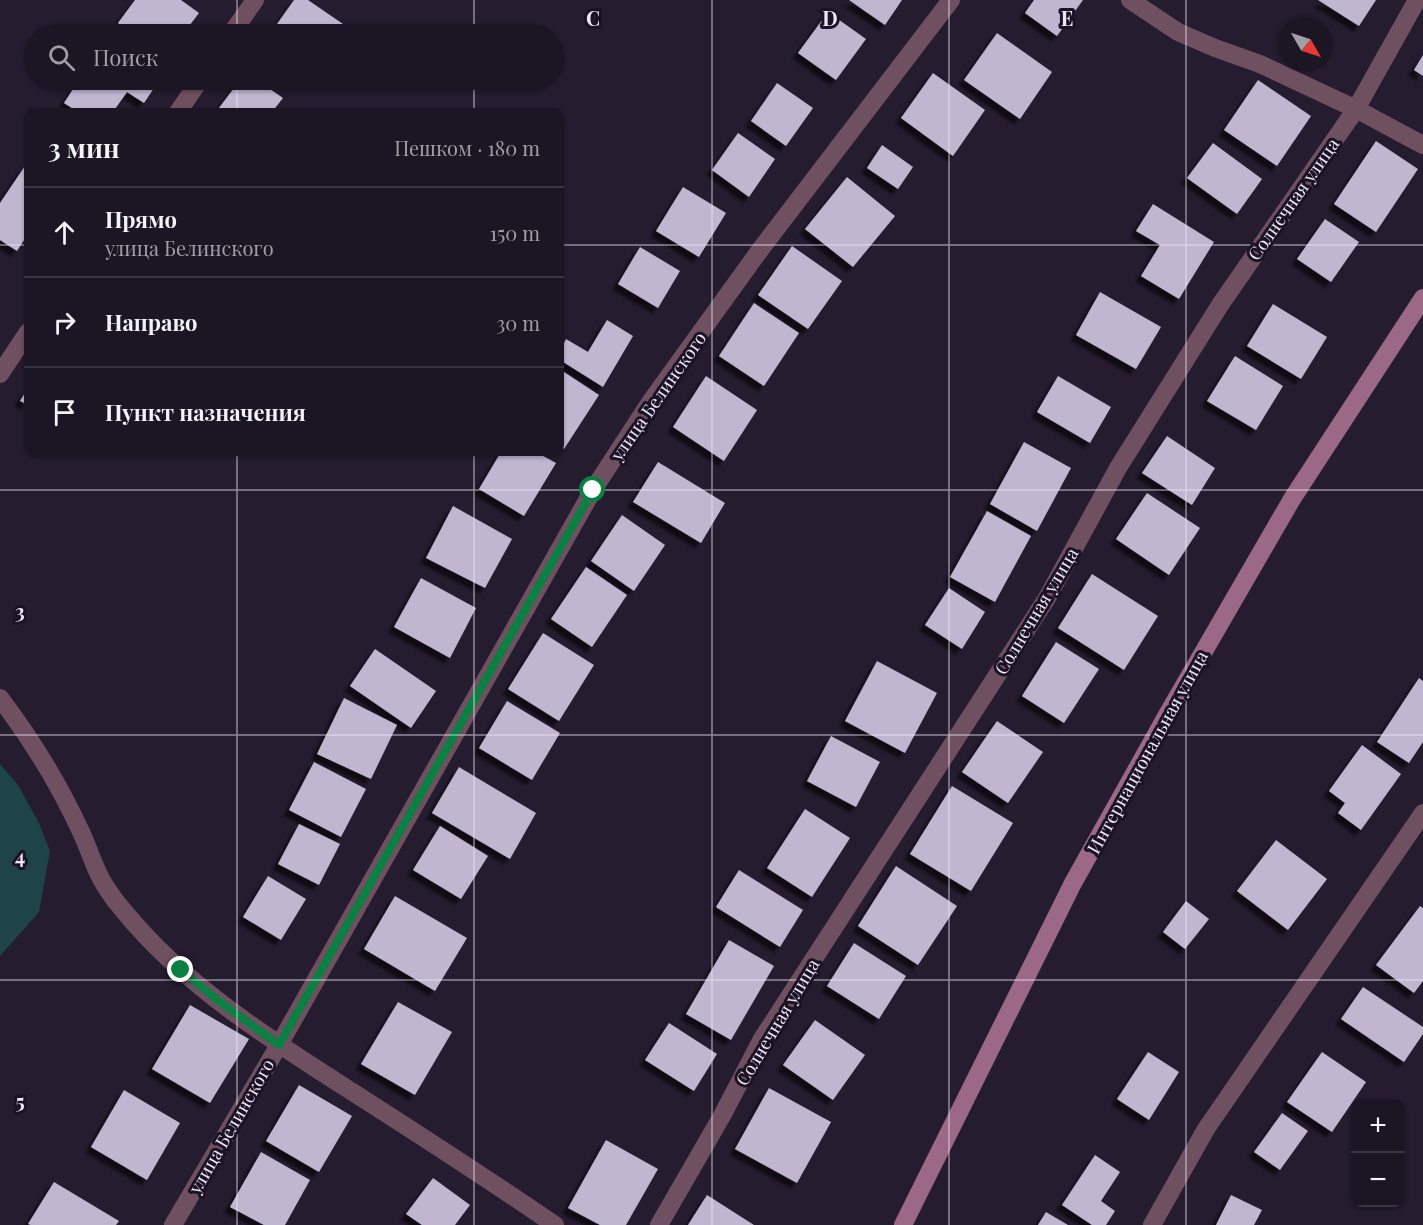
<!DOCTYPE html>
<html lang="ru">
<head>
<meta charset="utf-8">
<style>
  :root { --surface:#1c1523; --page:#292230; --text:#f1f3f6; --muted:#a09fa6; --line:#3a3441 }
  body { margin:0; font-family:"Playfair Display",serif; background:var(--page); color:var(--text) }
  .controls { position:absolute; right:18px; bottom:18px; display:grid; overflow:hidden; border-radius:12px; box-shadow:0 2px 4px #0004 }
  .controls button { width:54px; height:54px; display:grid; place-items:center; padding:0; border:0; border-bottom:2px solid var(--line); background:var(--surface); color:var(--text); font:30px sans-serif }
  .compass { position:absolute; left:1279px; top:18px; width:54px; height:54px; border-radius:50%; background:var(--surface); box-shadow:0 2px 4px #0004; rotate:129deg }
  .stop { position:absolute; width:18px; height:18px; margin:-14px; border:4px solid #0b8043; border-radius:50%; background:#fff }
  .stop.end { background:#0b8043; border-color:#fff; box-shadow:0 2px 6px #0008 }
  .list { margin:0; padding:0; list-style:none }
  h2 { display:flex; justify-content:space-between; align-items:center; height:78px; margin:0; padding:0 24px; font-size:26px }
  h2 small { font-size:20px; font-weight:400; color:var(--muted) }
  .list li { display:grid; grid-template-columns:39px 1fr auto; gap:18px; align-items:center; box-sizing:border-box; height:90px; padding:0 24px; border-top:2px solid var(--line) }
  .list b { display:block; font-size:22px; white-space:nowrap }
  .list p { margin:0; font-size:20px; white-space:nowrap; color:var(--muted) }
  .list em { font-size:20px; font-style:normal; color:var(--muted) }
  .icon { flex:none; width:33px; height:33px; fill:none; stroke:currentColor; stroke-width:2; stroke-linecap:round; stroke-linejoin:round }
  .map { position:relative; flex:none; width:1423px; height:1225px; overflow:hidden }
  .search { position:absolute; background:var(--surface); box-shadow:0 2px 4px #0004; left:24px; top:24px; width:540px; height:66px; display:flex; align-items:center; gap:15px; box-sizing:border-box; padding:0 21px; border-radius:33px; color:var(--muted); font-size:22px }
  .panel { position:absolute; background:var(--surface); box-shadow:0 2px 4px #0004; left:24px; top:108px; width:540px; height:348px; border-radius:12px }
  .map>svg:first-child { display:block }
</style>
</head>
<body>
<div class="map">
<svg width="1423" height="1225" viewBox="0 0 1423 1225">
  <defs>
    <filter id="shadow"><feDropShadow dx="-5.5" dy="5.5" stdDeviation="1.5" flood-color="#0009"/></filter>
  </defs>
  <rect width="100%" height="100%" fill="#251c2f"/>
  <path fill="#1e4349" d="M0 764 18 785 39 823 50 851 39 912 0 956Z"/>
  <g fill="#c1b6d0" filter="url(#shadow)">
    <path d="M135 0H181L199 13 183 34H133L118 23Z"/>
    <path d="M294 0H308L343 24 336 34H270Z"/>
    <path d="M849 0H902L885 25Z"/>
    <path d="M1034 0H1083L1057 36 1025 13Z"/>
    <path d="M1318 0H1376L1359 26Z"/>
    <path d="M828 12 866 39 836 80 798 53Z"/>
    <path d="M997 33 1052 72 1020 119 964 80Z"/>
    <path d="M1423 55V76L1414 70Z"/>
    <path d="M933 73 985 110 953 156 901 118Z"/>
    <path d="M79 80H155L158 82 144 103 127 92 113 112H78L64 103Z"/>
    <path d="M240 80H257L283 98 272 112H216Z"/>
    <path d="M1258 80 1311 116 1277 166 1224 130Z"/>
    <path d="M777 83 813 108 786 146 751 121Z"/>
    <path d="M738 133 775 159 749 197 712 170Z"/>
    <path d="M1376 141 1418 169 1376 232 1334 204Z"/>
    <path d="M1213 143 1262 179 1237 214 1187 178Z"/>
    <path d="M882 145 913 167 898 189 867 168Z"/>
    <path d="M25 166 28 169V234L17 251 0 240V203Z"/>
    <path d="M847 177 895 216 853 267 805 229Z"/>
    <path d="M683 187 726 213 699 257 656 231Z"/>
    <path d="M1153 204 1214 242 1179 299 1141 276 1160 245 1136 231Z"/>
    <path d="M1325 219 1359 242 1331 282 1297 259Z"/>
    <path d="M792 246 842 281 808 329 758 295Z"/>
    <path d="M640 247 680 271 658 308 618 284Z"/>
    <path d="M1100 292 1161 327 1136 369 1076 335Z"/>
    <path d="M754 303 799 333 764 386 719 356Z"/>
    <path d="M1273 304 1327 337 1301 379 1247 346Z"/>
    <path d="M607 320 633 336 603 387 560 360V351L566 339 588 352Z"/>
    <path d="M1235 356 1283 386 1256 430 1207 401Z"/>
    <path d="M564 372 599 395 564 449 560 445V379Z"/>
    <path d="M706 376 757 410 724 461 673 427Z"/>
    <path d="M1058 376 1111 407 1090 443 1037 412Z"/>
    <path d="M28 388V405L20 401Z"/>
    <path d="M1167 436 1215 468 1192 505 1142 473Z"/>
    <path d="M1024 442 1071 468 1037 531 990 504Z"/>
    <path d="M501 452H536L556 463 524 516 479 489Z"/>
    <path d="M658 462 725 503 701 543 633 502Z"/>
    <path d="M1147 493 1200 528 1169 575 1116 539Z"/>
    <path d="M453 506 512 539 485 588 426 558Z"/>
    <path d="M987 511 1031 536 995 602 950 577Z"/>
    <path d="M622 515 665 545 634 591 591 561Z"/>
    <path d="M586 567 627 595 592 647 551 619Z"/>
    <path d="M1092 574 1158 616 1124 670 1058 628Z"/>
    <path d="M421 578 476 608 450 658 394 627Z"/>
    <path d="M949 588 985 612 962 649 925 625Z"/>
    <path d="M543 633 594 665 559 721 508 689Z"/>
    <path d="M1056 642 1099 669 1064 723 1022 696Z"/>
    <path d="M375 649 436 691 411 728 350 686Z"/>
    <path d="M877 661 937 693 905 753 845 721Z"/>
    <path d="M1419 678 1423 681V742L1409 763 1377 742Z"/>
    <path d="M344 698 397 725 371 779 317 754Z"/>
    <path d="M507 701 560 733 532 780 479 748Z"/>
    <path d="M997 721 1043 752 1008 803 962 772Z"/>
    <path d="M831 736 880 762 856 807 807 781Z"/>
    <path d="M1362 745 1401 774 1361 830 1338 813 1345 803 1329 791Z"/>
    <path d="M314 762 366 789 341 837 289 810Z"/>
    <path d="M459 767 536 813 510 859 432 813Z"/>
    <path d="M952 786 1013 823 971 891 910 854Z"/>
    <path d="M805 809 850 838 812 897 767 868Z"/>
    <path d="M299 824 340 844 319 885 278 864Z"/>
    <path d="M440 826 488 856 461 899 413 870Z"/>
    <path d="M1276 840 1327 879 1288 930 1237 891Z"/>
    <path d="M896 866 957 906 918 965 858 926Z"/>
    <path d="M739 870 803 910 780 947 716 907Z"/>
    <path d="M268 876 306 899 281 940 243 917Z"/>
    <path d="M395 896 467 938 435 991 364 949Z"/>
    <path d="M1186 901 1209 919 1185 949 1163 932Z"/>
    <path d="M1420 906 1423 908V981L1414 993 1376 965Z"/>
    <path d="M729 940 774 966 731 1040 686 1014Z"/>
    <path d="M854 943 906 976 879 1019 827 986Z"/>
    <path d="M1363 987 1423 1027V1034L1404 1062 1341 1019Z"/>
    <path d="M398 1002 452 1032 415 1095 361 1064Z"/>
    <path d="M190 1005 249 1039 210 1103 152 1069Z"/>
    <path d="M815 1020 865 1055 833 1100 783 1065Z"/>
    <path d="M669 1023 717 1054 694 1091 645 1060Z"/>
    <path d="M1148 1052 1179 1072 1149 1120 1117 1099Z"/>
    <path d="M1322 1052 1366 1082 1332 1132 1287 1102Z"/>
    <path d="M299 1085 352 1116 319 1172 266 1141Z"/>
    <path d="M769 1088 831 1122 797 1183 735 1149Z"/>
    <path d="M124 1090 180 1123 147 1180 91 1147Z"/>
    <path d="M1282 1113 1308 1131 1280 1170 1254 1152Z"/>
    <path d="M606 1140 658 1169 626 1225H600L568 1208Z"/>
    <path d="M261 1152 310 1180 285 1225H264L230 1207Z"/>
    <path d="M1095 1155 1120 1172 1101 1201 1115 1211 1106 1225H1092L1062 1205Z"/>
    <path d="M433 1178 470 1205 455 1225H422L406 1214Z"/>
    <path d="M54 1182 119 1221 116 1225H31L28 1224Z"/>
    <path d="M707 1195 754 1225H688Z"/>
    <path d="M1231 1195 1262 1210 1254 1225H1216Z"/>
    <path d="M1046 1212 1068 1225H1038Z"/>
  </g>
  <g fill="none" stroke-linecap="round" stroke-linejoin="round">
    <g stroke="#6f5061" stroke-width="18">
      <path d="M1130 0 1178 32 1215 48 1260 64 1356 109 1423 145"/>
      <path d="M231 34 255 0"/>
      <path d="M178 112 200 80"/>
      <path d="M0 374 28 332"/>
      <path d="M0 698C32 740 60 786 82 834 87 845 91 857 96 868 101 881 113 899 123 910 188 990 279 1045 365 1100 429 1141 492 1182 555 1225"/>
      <path d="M173 1225 279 1045 593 490 651 401 760 250 951 0"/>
      <path d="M659 1225 723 1114 762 1039 1047 598 1118 468 1220 305 1356 109 1417 0"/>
      <path d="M1152 1225 1206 1129 1423 813"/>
    </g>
    <path stroke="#9b6985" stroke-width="18" d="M903 1225 1073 883 1167 715 1292 499 1423 298"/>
  </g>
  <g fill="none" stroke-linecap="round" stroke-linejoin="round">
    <path stroke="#0b8043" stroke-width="8" d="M181 970 216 999 279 1045 593 490"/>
  </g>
  <path fill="none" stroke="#ede7f5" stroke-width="1.5" stroke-opacity="0.55" d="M237 0V34M474 0V34M712 0V1225M949 0V1225M1186 0V1225M237 80V112M474 80V112M0 245H28M560 245H1423M237 452V1225M474 452V1225M0 490H1423M0 735H1423M0 980H1423"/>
  <g text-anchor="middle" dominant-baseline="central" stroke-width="6" stroke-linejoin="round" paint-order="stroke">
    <g font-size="18" fill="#ede7f5" stroke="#1b1325">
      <text transform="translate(1293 199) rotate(-55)">Солнечная улица</text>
      <text transform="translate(658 396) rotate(-55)">улица Белинского</text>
      <text transform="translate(1036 611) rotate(-59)">Солнечная улица</text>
      <text transform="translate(1147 752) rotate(-61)">Интернациональная улица</text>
      <text transform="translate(777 1022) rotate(-59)">Солнечная улица</text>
      <text transform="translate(231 1126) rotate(-60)">улица Белинского</text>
    </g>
  </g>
  <g font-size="20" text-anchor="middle" font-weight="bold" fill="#ede7f5" stroke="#1b1325" stroke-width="6" stroke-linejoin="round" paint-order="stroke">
    <text x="593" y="26">C</text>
    <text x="830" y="26">D</text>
    <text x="1067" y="26">E</text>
    <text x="20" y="619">3</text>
    <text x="20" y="864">4</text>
    <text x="20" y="1109">5</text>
  </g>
</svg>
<div class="controls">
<button>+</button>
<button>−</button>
</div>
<svg class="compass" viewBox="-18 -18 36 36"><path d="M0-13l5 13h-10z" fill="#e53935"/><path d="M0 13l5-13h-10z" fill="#a09fa6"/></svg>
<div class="stop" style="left:593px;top:490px"></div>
<div class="stop end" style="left:181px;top:970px"></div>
<div class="search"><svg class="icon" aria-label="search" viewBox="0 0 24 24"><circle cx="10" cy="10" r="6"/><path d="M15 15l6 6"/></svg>Поиск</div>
<section class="panel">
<h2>3 мин<small>Пешком · 180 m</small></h2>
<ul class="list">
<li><svg class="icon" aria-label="ahead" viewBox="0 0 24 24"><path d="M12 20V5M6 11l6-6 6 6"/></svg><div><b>Прямо</b><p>улица Белинского</p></div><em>150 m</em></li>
<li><svg class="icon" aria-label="right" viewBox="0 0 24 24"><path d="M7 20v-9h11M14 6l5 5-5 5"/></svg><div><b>Направо</b></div><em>30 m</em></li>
<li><svg class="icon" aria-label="arrive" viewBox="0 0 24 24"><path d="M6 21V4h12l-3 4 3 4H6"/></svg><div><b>Пункт назначения</b></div></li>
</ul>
</section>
</div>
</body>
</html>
